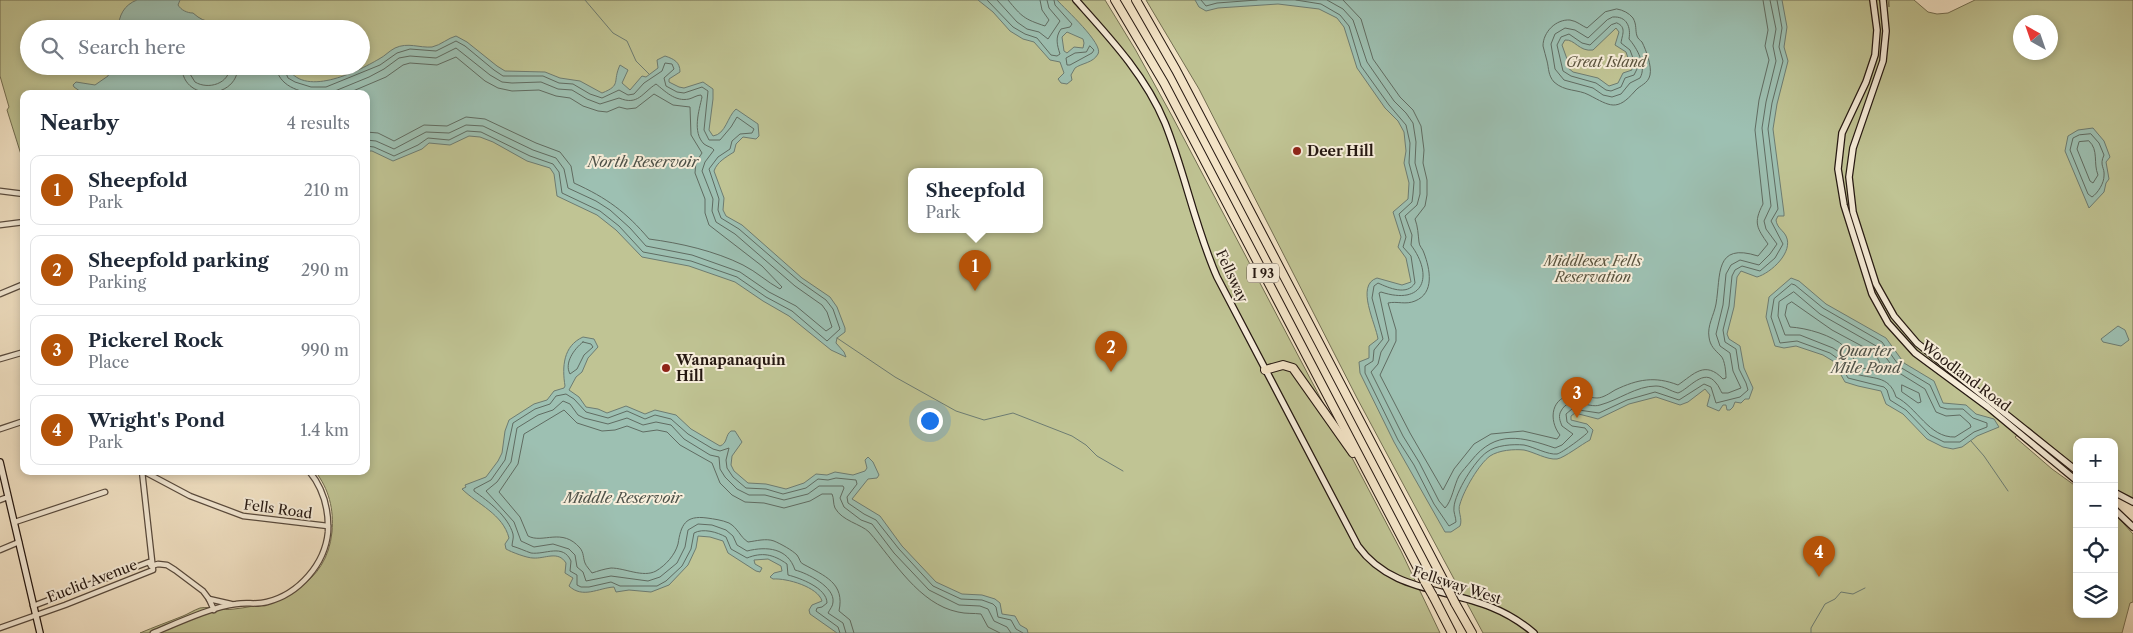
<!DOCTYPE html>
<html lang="en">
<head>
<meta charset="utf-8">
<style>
  :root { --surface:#fff; --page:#f2f2f3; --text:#1f2937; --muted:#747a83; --line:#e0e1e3; --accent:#b45309 }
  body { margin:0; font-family:"Libre Caslon Text",serif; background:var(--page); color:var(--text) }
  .controls { position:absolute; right:15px; bottom:15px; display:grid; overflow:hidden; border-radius:10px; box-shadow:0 2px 8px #0003 }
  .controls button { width:45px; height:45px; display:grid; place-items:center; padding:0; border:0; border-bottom:1px solid var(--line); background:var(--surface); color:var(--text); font:25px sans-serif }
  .compass { position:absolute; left:2013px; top:15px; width:45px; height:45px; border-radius:50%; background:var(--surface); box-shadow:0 2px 8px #0003; rotate:320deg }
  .you { position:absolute; left:929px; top:420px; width:18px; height:18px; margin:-12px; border:4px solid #fff; border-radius:50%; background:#1a73e8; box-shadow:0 0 0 8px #1a73e833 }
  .badge { display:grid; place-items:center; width:32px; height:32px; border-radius:50%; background:var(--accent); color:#fff; font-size:16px; font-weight:700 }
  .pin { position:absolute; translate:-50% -41px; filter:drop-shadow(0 1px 2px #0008) }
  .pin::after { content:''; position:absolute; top:26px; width:18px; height:15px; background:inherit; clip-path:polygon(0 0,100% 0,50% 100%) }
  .popup { position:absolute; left:908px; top:168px; width:135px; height:65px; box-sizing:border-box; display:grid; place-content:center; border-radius:10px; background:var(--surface); filter:drop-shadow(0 1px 4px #0005); font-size:16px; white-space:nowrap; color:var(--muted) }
  .popup b { font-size:19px; color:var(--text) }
  .popup::after { content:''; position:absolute; left:50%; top:100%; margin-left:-10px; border:10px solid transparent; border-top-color:var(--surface) }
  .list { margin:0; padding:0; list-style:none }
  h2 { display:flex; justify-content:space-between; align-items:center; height:65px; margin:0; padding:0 20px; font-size:21px }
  h2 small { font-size:16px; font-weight:400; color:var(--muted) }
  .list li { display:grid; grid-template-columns:32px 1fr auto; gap:15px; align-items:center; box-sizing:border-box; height:70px; margin:0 10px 10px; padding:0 10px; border:1px solid var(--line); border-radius:10px }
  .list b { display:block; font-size:19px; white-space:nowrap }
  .list p { margin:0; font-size:16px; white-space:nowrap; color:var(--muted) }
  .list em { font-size:16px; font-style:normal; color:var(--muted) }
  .icon { flex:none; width:28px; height:28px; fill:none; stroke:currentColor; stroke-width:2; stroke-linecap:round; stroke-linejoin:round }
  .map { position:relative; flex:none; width:2133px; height:633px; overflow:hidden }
  .search { position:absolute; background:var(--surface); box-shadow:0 2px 8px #0003; left:20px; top:20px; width:350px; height:55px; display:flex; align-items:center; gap:12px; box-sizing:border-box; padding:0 18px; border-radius:28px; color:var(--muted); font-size:19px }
  .panel { position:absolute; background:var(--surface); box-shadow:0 2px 8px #0003; left:20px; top:90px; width:350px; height:385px; border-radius:10px }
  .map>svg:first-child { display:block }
</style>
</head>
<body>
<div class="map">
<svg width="2133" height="633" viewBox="0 0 2133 633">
  <rect width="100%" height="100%" fill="#f5e6c9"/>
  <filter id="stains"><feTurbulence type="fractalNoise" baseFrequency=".004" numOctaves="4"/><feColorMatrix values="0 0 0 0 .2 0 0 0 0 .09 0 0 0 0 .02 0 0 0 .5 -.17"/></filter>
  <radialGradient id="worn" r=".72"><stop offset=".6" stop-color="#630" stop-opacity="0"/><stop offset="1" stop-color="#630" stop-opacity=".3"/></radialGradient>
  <g fill="#c0c494" stroke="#726e52" fill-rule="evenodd">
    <path d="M0 0H1105L1135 49 1172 116 1401 551 1440 633H140C154 627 168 622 183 616 188 614 194 610 200 608 211 606 223 611 234 609 281 604 327 584 332 532 334 509 329 489 315 471H366V94H24V164L7 110 9 107 0 76ZM29 29H361V66H29ZM911 172H1039V230H911Z"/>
    <path d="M1146 0H1888L1889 7V0H1914L1928 12 1937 14 1948 13 1975 0H2133V498L2114 489V442H2077V467L2028 427 2015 437 2052 469 2077 487V614H2114V513L2133 534V602L2130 603 2122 633H1483L1357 398 1199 89ZM2020 22H2050V52H2020Z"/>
  </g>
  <g fill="#9dc0b2" stroke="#6d7c72" fill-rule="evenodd">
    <path d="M137 0H180L178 5C181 10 187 13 193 13 207 26 215 19 227 29H191L182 24 177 29H118C119 15 124 5 137 0Z"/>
    <path d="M978 0H1057C1065 9 1104 44 1098 54 1093 63 1082 63 1075 68L1071 75 1072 80 1067 84 1061 83 1058 79 1064 73 1060 62 1050 60 1034 42 1023 39 1010 31 993 12ZM1067 32 1083 39 1084 43 1083 48 1074 47 1067 53 1064 51 1062 37Z"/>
    <path d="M1195 0H1782L1787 27 1784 47 1788 61 1777 104 1773 129 1784 213V216H1778L1776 220C1777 228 1783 230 1786 236 1794 252 1771 273 1757 277L1741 271 1737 277 1734 307 1727 334 1729 339 1740 346 1744 368 1753 388 1749 399H1745L1741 403 1735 402 1733 407 1730 410H1727L1726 405H1723L1719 411 1707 406 1710 395 1705 389 1688 402 1680 405 1656 397 1629 404 1598 419 1575 413 1571 416V420L1587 424 1593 430 1590 440C1582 444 1564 458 1557 459 1547 460 1534 452 1524 450 1514 449 1499 450 1490 456 1479 464 1464 490 1460 504 1457 511 1463 518 1460 526L1451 532H1445L1394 442 1360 373 1359 362 1369 358V346L1378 339C1376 324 1355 285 1377 278L1402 285 1411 282 1406 258 1398 247 1401 237 1393 212 1408 199 1409 183 1404 163 1406 151 1404 132 1398 121 1385 108 1357 68 1344 27 1337 18 1319 9 1278 4 1218 8 1206 11 1199 7ZM1616 28 1619 32 1615 45 1626 52 1632 70 1623 73 1618 83 1609 86 1598 78 1573 72 1567 67V59L1562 45 1565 40C1575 39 1579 52 1593 50Z"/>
    <path d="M456 36 467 42 497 66 505 71 545 72 560 78 580 81 602 93C622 85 612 82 620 65L628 70 622 83 630 90 642 76 646 77 658 68 657 60 665 56C674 59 680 62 680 72L669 79V82L679 87 684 88 703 82 713 89V99L709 130 713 136C726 134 727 117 736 109L758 124 759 136 756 139 743 137 736 144 734 152C726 157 717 162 714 171L724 198 723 210 726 216 742 225 802 278 830 297 837 307 845 328V332L837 338 836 343 844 352 846 357 831 350 789 316 763 301 735 282 689 266 642 257 616 230 597 215 557 196 554 174 550 168 527 161 493 142 480 137 469 136 450 145 429 143 422 149 393 161 372 151H366V94H84L74 87 73 85 76 82 95 85 108 76 111 66H200L203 74C210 75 214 74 219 69V66H287C302 99 357 72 379 59 385 56 389 51 395 48 408 42 419 48 432 47 441 45 448 38 456 36Z"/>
    <path d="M2093 128 2104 141 2110 157 2106 162 2109 179 2106 183 2104 192 2089 208 2065 151 2068 136 2078 130Z"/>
    <path d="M1791 278 1799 281 1826 304 1886 338 1904 363 1934 381 1943 403 1966 405 1976 414 1994 419 1999 427 1977 436 1962 447 1953 449 1943 447 1927 439 1903 414 1886 404 1881 391 1858 386 1845 382 1833 361 1823 355 1796 346 1784 348 1775 346 1766 317 1769 297Z"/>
    <path d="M2118 326 2125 330 2129 340 2121 346 2103 342 2101 339Z"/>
    <path d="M583 337 594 339 598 347 588 358 582 372 576 377 569 390 579 397 586 407 598 409 607 413 626 406 645 414 655 410 676 415 691 429 720 446C728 443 725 435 731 431H735L742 442 732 456 731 465 734 471 748 483 766 484 786 489 804 483 816 474 827 475 835 472 853 475 865 471 867 468 865 460 868 457 873 462 879 475 877 478 868 479 852 499 880 516 902 546 936 582 962 594 982 595 995 599 1000 603 1002 614 1015 616 1020 625 1027 629 1028 633H837L810 614 809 610 812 605 822 601C818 587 787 578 773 579L770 577 774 573 782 571 781 566 768 559 754 560 755 564 762 568 760 572 756 571 728 553 723 541 710 537 698 536 696 548 688 565 669 585 651 592 629 590 616 592 614 587C598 588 583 599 569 586L573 578 565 573 566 563C558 550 545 559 533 558 527 558 511 552 506 549L505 544 509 538C503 514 477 504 462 489L466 487 465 485 486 477 498 461 502 453 505 431 509 420 534 404 547 400 554 391 564 388 565 386C562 367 563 346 583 337Z"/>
  </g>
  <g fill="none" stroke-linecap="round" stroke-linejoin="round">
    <g stroke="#606c62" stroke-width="1">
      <path d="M987 0 1013 27 1025 34 1037 38 1051 55 1057 56 1060 54C1057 45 1055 37 1061 29L1070 27 1072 24 1055 5 1054 0"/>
      <path d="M997 0 1017 22 1027 29 1039 32 1048 39 1060 21 1049 8 1047 0"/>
      <path d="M1008 0C1022 17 1024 19 1045 26L1049 20 1042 10 1040 0"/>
      <path d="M1201 0 1206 6 1217 3 1257 0"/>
      <path d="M1296 0 1321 4 1340 15 1349 26 1361 66 1389 105 1406 125 1410 143 1409 163 1414 182 1413 194 1412 202 1399 214 1406 237 1403 247 1411 256 1415 283C1407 296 1389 288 1378 283L1374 286 1372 298 1383 339 1374 350 1373 361 1365 366V373L1398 440 1414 465 1434 504 1449 526 1456 522C1456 517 1453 512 1454 507 1455 493 1475 460 1487 452 1496 445 1513 444 1524 445 1534 447 1548 455 1557 454 1562 453 1586 435 1588 432L1585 428 1572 426 1567 422 1566 414 1572 409 1599 413 1627 400 1655 392 1679 400 1704 384 1711 387 1716 403 1740 397 1748 390 1746 383 1739 369 1736 349 1725 342 1723 330 1729 306 1732 276 1735 270 1742 266 1760 271 1775 258 1783 244 1771 221 1778 209 1768 129 1772 103 1783 61 1779 47 1782 28 1777 0"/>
      <path d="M1327 0 1343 9 1353 20 1367 62 1394 101 1406 113 1413 123 1416 142 1415 163 1420 181V194L1417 205 1405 216 1412 235 1411 245C1434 276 1424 306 1381 292L1379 293 1389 340 1381 352 1378 364 1371 372 1403 436 1419 462 1439 501 1445 508C1452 501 1454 485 1459 476 1462 471 1467 466 1471 461 1496 429 1522 437 1555 448L1562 445 1573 434 1562 426C1560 421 1558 416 1561 411 1570 394 1588 409 1600 405 1619 400 1636 386 1656 386 1664 386 1670 391 1678 393 1689 389 1704 367 1716 383 1719 386 1720 390 1722 393H1728L1741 388 1733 371 1730 353 1720 346 1716 334 1723 305 1726 274 1731 265 1740 260 1759 265 1770 254 1777 244 1766 229 1764 221 1771 206 1762 128 1766 102 1776 61 1773 46 1776 29 1770 0"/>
      <path d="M1343 0 1361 19 1373 59 1400 97 1413 110 1421 126 1424 150 1423 163 1427 180V195L1425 206 1415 219C1418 227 1418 234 1419 242 1419 246 1423 249 1424 253 1430 269 1435 293 1415 301 1406 305 1397 301 1388 303L1396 330V341L1380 375 1410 433 1443 490 1454 469 1474 444 1491 434 1523 431 1557 439 1560 435C1548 420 1551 396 1574 395 1582 394 1589 398 1597 398 1603 398 1610 393 1615 390 1638 379 1655 376 1678 385 1694 374 1705 360 1723 379L1726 378C1726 373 1725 360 1721 356 1715 350 1710 346 1709 337 1707 326 1714 315 1716 304 1721 275 1714 242 1758 256L1768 244C1757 228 1753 223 1763 204L1755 130 1759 100 1769 60 1765 46 1768 30 1763 0"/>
      <path d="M1617 9C1623 10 1629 13 1633 18 1637 25 1635 30 1637 36 1638 39 1640 40 1642 42 1646 50 1652 66 1650 75 1648 84 1640 85 1635 91 1617 112 1610 106 1589 95 1578 89 1565 92 1554 82 1548 75 1549 69 1547 61 1546 56 1544 51 1543 46 1543 32 1556 19 1570 20 1577 21 1582 26 1587 28L1605 12Z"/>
      <path d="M1613 17C1627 16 1631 27 1629 39 1637 48 1647 66 1640 78L1630 83 1621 94 1612 97 1603 95 1593 88 1564 80 1555 69 1551 44 1555 34 1565 28 1575 30 1588 38 1607 20Z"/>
      <path d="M1617 23C1627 27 1622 35 1621 43L1630 50 1637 69 1634 75 1625 78 1621 87 1611 91 1606 90 1596 83 1571 76 1563 71 1557 45 1561 37 1569 34 1582 43 1590 45 1611 25Z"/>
      <path d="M1090 46 1094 50 1092 53 1070 65H1067L1066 58 1075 53 1086 52Z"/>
      <path d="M182 66C181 102 238 101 238 66"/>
      <path d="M189 66 190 74 195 82C208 90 230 84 230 66"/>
      <path d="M276 66C278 86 299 92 316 94"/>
      <path d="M283 66 288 78 295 82 311 87H326L380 65 397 53 410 49 436 51 456 41 465 46 494 70 503 76H543L559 83 573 84 590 94 602 98 619 90 628 95 634 94 644 83 662 71 665 63 672 64 674 69 664 78 666 86 677 92 684 93 702 87 708 91 704 130 709 140H720L731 127 737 117 754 129 752 133 740 134 732 141 730 149 718 157 709 169 719 199 718 210 721 218 739 229 799 281 826 300 833 309 840 329 827 341 792 311 766 297 737 277 691 261 643 252 619 226 600 211 562 193 559 172 553 164 530 156 481 132 467 131 449 140 428 138 418 145 394 156 374 147 366 146"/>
      <path d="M319 94 330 93 369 77 384 69 399 58 410 56 436 58 456 48 490 75 502 82 512 83 541 82 558 89 572 90 587 99 600 104 619 98C638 106 642 93 656 84 665 91 675 102 689 99 693 98 697 95 701 95L702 97C699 111 692 132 704 144 708 147 712 147 714 150L705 162 702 171 713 199 712 211 716 222 735 234 795 286 822 305 827 312 832 327 826 331 796 306 769 292 740 272 692 255 646 246 630 228 610 210 596 201 568 188 564 169 556 158 533 150 483 126 466 125 449 133 426 132 394 149 376 141 366 140"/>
      <path d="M346 94 386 77 403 65 410 63 437 65 456 57 485 81 498 88 512 91 539 90 556 96 570 98 583 106 598 111 607 112 619 107 627 109 636 108 654 94 673 105 690 107 691 135 702 153 696 162 695 173 705 199V213L709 225 762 266 782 287 780 289C767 282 757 272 743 265 715 251 680 243 649 239 626 212 607 198 574 183L571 166 560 152 536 143 485 119 466 117 447 126 424 125 394 141 378 133 366 132"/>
      <path d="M2091 134 2099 143 2104 155C2099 166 2105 167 2104 176 2104 183 2098 193 2092 197L2088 194 2070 150 2073 138 2079 135Z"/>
      <path d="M2089 141C2099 150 2093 163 2098 175L2093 183 2090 181 2077 149 2079 142Z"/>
      <path d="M1792 284 1795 285 1823 308 1882 342 1900 367 1930 385 1940 407 1947 409H1963L1973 418 1987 423V427L1974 432 1960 442H1944L1930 435 1906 410 1890 400 1887 390 1884 387 1848 378 1837 358 1830 353 1797 341 1780 343 1771 317 1774 299Z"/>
      <path d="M1794 292 1820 314 1878 347 1896 371 1925 389 1936 412 1946 416 1960 415 1970 424 1971 427 1955 437C1929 438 1917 407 1896 397 1889 374 1872 380 1853 373L1842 354 1833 348 1800 335H1785L1778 316 1779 302Z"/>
      <path d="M1792 302 1832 330 1873 352 1877 357 1884 371 1880 372 1858 367C1854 360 1851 352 1845 347 1832 335 1807 328 1790 327L1785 315 1787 305Z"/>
      <path d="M583 342 591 344 593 347 584 355 577 369 570 374C564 363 574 349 583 342Z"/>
      <path d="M1902 385 1919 393 1921 402 1918 403 1902 392Z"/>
      <path d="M840 633 838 627 816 611 817 608 822 607 827 603C827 588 800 578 788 575L787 564C773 554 762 552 747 558L731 549 726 537C717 532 703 528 694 533L691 549 682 566 666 581 657 586H620L611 582 589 587H581L577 585V575L570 571 571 561C563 543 545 555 531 553 525 551 519 548 512 546 512 542 514 538 513 534 508 516 488 501 474 491V489L491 480 505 460 513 423 535 409 550 404 556 396 566 394 574 399 586 412 608 418 627 411 645 419 655 415 671 419 688 434 713 449 720 451 729 448 726 460 727 468 733 477 746 488 766 489 783 494 806 488 818 479 828 480 836 478 856 480 857 484 847 497 848 503 864 514 876 520 899 549 933 586 961 599 982 600 993 604 996 607 998 617 1011 620 1016 629 1023 633"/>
      <path d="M846 633 843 623 828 613C830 609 833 606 833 602 835 587 807 573 795 570 788 548 767 546 747 551L737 545 733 536 726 530 712 525 698 524 688 530 685 547 677 563 660 577 648 581 611 576 586 581 583 572 577 567 575 555 569 549 553 544 534 547 521 541 514 522 486 491 497 482 511 462 517 428 538 415 553 410 563 401 570 404 578 415 584 418 608 424 627 418 643 425 656 422 671 425 684 439 710 455 719 457 720 469 725 477 737 489 749 495H765L784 500 808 494 819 486H843L844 488 840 498 844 507 861 520 872 524 894 553 929 590 959 605 980 606 988 609 994 621 1007 627 1011 633"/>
      <path d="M854 633 850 620 839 611C845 583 825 576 803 564 800 563 800 559 797 555 792 550 781 544 774 541 766 538 756 541 748 542 740 537 738 528 729 523 722 520 714 519 707 518 685 515 681 525 678 544 675 555 666 565 656 571 643 578 625 568 611 568 604 569 598 571 592 573 590 570 586 566 585 563 583 558 584 553 580 548 562 527 543 544 528 536L520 517 499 492 518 464 524 434 564 410 577 423 602 431 615 430 627 426 643 432 657 430 667 432 680 445 712 463 720 483 732 495 745 502 764 503 784 508 810 501 822 494H832C834 498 833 504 835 508 842 521 861 524 869 532 894 561 919 604 958 612 966 614 974 613 981 614L988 627 1000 633"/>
    </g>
    <g stroke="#6d7c72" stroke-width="1">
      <path d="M585 0 613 33 627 41 636 61 649 74"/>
      <path d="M837 338 895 377 956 411 984 420 1013 413 1072 436 1086 445 1097 456 1123 471"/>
      <path d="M1971 441 1984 456 2008 491"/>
      <path d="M1811 633V628L1825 604 1835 599 1841 592 1853 594 1865 588"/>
    </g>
    <defs>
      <g id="minor">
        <path d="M0 191 24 194"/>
        <path d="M0 225 24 222"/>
        <path d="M0 294 24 284"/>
        <path d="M0 359 24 352"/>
        <path d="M0 429 24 421"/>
        <path d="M143 471 190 496 243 516 328 526"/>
        <path d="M0 500 8 497"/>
        <path d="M15 522 105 492"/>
        <path d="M0 550 19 542"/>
        <path d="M209 599 231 604"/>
        <path d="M33 606 149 562 151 566 158 564 167 565 175 570 203 591 209 599 214 610"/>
        <path d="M0 628 65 605 153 570 142 471"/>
        <path d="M153 633C175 624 214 606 236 604 247 602 256 605 267 602 299 594 325 564 328 532 329 509 323 488 309 471"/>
      </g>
      <g id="secondary">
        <path d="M1076 0C1110 38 1145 75 1165 123 1185 173 1195 227 1217 277L1358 546C1390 591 1445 588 1491 607 1506 613 1521 622 1534 633"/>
        <path d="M1873 0 1877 30 1875 55 1866 82 1842 133 1838 169 1844 205 1872 294 1888 323 1915 353 1988 407 2077 481"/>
        <path d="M1883 0 1886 31 1883 61 1853 148 1849 177 1853 212 1876 284 1894 316 1917 343 2077 471"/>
        <path d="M0 462 40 633"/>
        <path d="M2114 492 2133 502"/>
        <path d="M2114 509 2133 527"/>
      </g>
      <g id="motorway">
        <path d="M1115 0 1164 83 1425 582"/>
        <path d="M1136 0 1176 70 1447 587"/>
        <path d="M1265 370 1283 365 1293 368 1353 453"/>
        <path d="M1433 596 1452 633"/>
        <path d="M1455 603 1472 633"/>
      </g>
    </defs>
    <use href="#minor" stroke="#584b3f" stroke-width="7"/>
    <use href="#secondary" stroke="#241711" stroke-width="8"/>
    <use href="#motorway" stroke="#241711" stroke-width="10"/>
    <use href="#minor" stroke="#f8efdc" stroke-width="4.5"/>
    <use href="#secondary" stroke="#f8efdc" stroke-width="5.5"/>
    <use href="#motorway" stroke="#f5e6c9" stroke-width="8"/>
    <defs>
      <g id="motorway-bridge">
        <path d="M1425 582 1433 596"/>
        <path d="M1447 587 1455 603"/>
      </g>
    </defs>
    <use href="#motorway-bridge" stroke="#241711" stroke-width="10" stroke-linecap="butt"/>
    <use href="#motorway-bridge" stroke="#f5e6c9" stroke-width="8"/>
  </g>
  <g fill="#8f2418" stroke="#f8efdc" stroke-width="2">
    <circle cx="1297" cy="151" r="5"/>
    <circle cx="666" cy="368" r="5"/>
  </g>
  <g text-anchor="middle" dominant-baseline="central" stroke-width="4" stroke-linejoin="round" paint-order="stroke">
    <rect fill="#f8efdc" stroke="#64584e" stroke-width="1" x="1247" y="263.5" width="32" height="19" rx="4"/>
    <g font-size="12" font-weight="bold" fill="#241711">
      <text x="1263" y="273">I 93</text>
    </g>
    <g font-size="14" font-style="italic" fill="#5b543f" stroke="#f8efdc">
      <text x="1606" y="62">Great Island</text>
      <text x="1593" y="261">Middlesex Fells<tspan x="1593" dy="16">Reservation</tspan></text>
    </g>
    <g font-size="14" font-weight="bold" fill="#241711" stroke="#f8efdc" text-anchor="start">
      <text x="1307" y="151">Deer Hill</text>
      <text x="676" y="360">Wanapanaquin<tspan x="676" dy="16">Hill</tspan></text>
    </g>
    <g font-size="14" fill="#241711" stroke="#f8efdc">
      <text transform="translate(1232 276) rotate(65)">Fellsway</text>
      <text transform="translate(1966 376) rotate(37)">Woodland Road</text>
      <text transform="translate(278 509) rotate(8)">Fells Road</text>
      <text transform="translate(92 581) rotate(-21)">Euclid Avenue</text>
      <text transform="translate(1457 585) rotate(18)">Fellsway West</text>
    </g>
    <g font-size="15" font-style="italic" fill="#4e5249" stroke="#f8efdc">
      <text x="643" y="161">North Reservoir</text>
      <text x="1866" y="350">Quarter<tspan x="1866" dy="17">Mile Pond</tspan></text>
      <text x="623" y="497">Middle Reservoir</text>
    </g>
  </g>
  <rect width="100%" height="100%" filter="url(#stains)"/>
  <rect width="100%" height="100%" fill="url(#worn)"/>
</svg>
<div class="controls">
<button>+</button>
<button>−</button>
<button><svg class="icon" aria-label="locate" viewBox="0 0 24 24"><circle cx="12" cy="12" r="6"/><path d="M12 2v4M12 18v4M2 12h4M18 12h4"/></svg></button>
<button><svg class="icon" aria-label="layers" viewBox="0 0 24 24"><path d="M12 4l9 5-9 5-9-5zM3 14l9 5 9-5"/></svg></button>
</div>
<svg class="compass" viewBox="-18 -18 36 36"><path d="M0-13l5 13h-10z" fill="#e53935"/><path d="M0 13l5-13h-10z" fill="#747a83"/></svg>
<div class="you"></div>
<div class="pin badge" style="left:975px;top:291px">1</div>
<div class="popup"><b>Sheepfold</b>Park</div>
<div class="pin badge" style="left:1111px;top:372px">2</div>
<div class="pin badge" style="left:1577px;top:418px">3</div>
<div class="pin badge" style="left:1819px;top:577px">4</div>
<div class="search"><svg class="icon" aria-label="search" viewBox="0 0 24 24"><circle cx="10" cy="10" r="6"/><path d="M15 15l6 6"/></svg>Search here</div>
<section class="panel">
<h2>Nearby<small>4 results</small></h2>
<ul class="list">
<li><span class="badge">1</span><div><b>Sheepfold</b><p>Park</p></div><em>210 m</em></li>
<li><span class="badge">2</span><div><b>Sheepfold parking</b><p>Parking</p></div><em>290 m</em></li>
<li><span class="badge">3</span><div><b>Pickerel Rock</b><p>Place</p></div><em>990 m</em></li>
<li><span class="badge">4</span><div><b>Wright's Pond</b><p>Park</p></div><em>1.4 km</em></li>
</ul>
</section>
</div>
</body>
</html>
